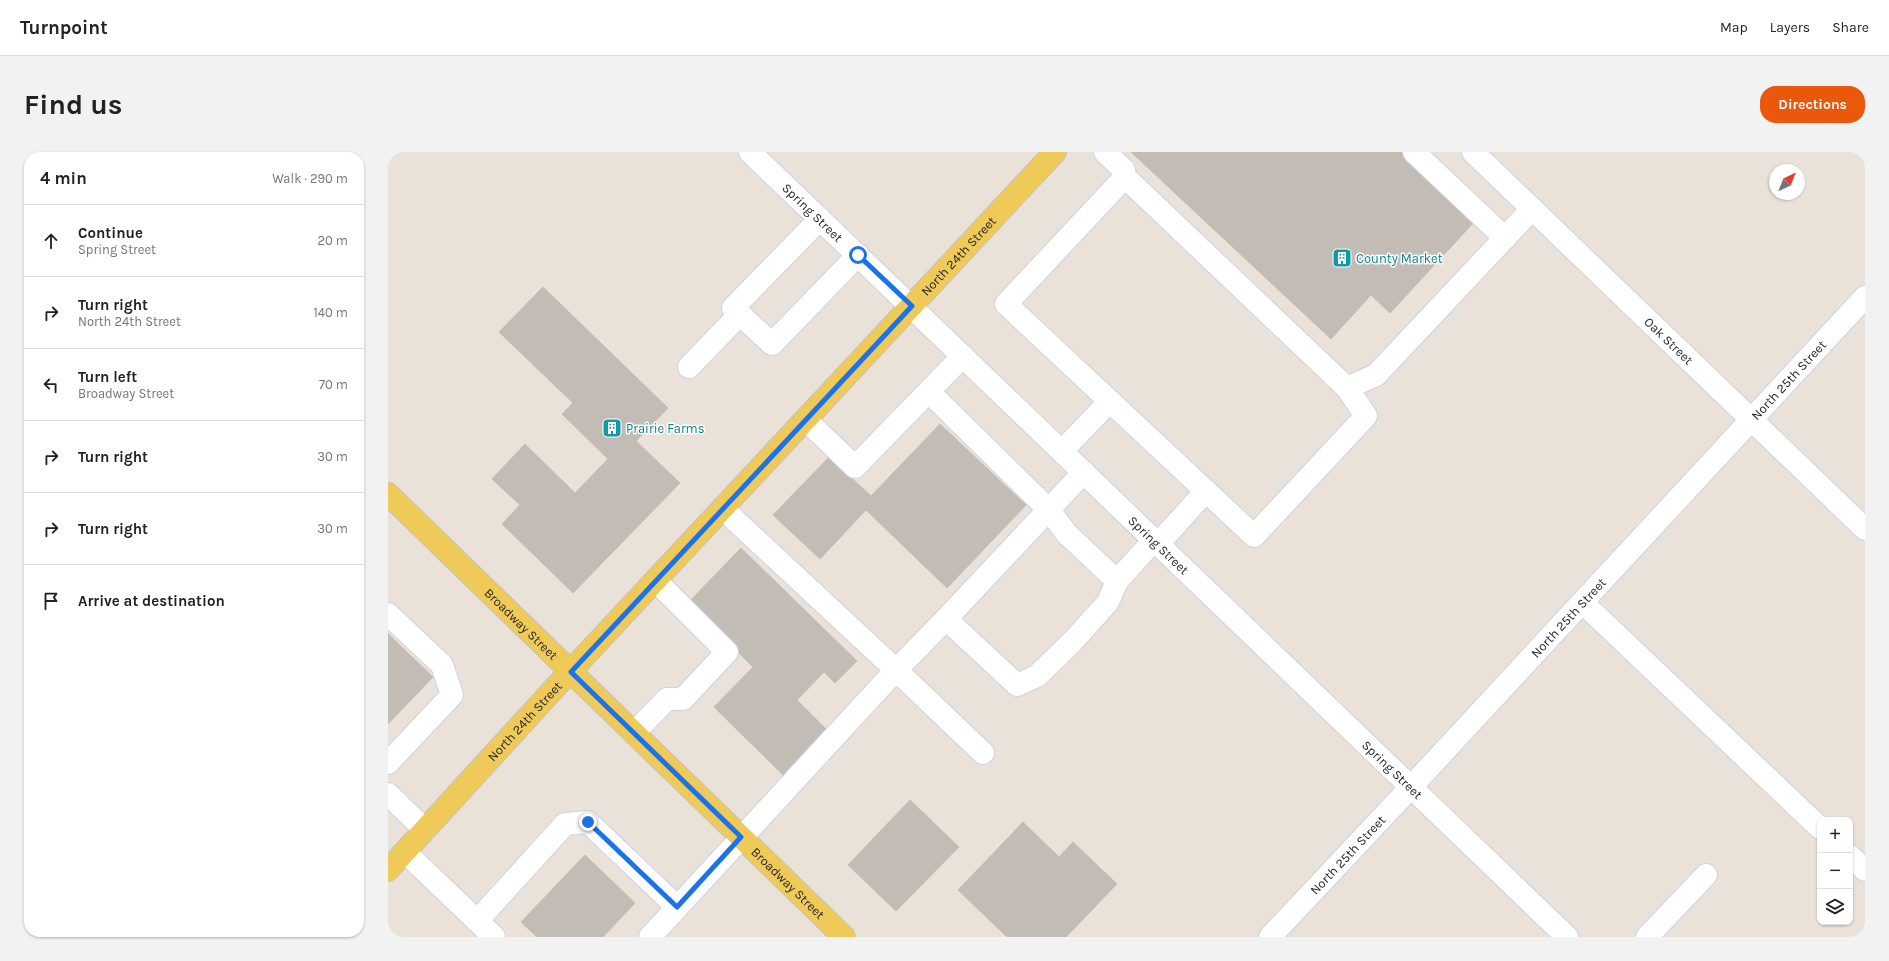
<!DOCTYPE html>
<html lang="en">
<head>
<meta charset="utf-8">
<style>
  :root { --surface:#fff; --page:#f2f2f2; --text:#202124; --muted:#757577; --line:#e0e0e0; --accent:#ea580c }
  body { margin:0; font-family:Karla,sans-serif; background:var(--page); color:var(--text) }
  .controls { position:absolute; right:12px; bottom:12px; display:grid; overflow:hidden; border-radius:8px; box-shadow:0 1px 3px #0004 }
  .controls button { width:36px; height:36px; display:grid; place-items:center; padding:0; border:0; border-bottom:1px solid var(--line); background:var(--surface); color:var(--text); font:20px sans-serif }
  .compass { position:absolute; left:1381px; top:12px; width:36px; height:36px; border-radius:50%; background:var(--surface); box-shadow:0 1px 3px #0004; rotate:43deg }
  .stop { position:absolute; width:12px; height:12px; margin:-9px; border:3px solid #1a73e8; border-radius:50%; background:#fff }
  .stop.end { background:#1a73e8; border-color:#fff; box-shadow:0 1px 4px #0008 }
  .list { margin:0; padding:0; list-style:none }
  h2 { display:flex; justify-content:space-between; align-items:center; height:52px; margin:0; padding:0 16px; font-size:17px }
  h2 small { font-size:13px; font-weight:400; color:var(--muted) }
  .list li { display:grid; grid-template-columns:26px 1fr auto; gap:12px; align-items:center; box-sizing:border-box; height:72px; padding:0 16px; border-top:1px solid var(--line) }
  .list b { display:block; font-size:15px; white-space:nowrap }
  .list p { margin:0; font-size:13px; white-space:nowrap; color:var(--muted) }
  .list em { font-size:13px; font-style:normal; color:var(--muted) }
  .icon { flex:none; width:22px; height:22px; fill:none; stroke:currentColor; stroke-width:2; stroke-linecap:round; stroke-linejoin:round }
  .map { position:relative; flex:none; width:1477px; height:785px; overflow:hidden; border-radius:16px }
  header { display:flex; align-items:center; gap:24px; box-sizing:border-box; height:56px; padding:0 20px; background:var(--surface); border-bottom:1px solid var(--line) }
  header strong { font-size:19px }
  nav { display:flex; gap:22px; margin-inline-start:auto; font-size:14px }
  .intro { display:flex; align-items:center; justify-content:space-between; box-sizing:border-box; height:96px; padding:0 24px }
  h1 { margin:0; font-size:28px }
  .button { padding:10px 18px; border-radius:16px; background:var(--accent); color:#fff; font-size:14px; font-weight:700 }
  main { display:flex; gap:24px; padding:0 24px }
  aside { flex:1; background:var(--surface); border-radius:16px; box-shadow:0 1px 3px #0004 }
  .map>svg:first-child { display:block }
</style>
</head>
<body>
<header>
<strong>Turnpoint</strong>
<nav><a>Map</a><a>Layers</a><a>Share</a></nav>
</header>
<div class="intro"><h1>Find us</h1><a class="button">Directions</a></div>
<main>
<aside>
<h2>4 min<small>Walk · 290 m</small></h2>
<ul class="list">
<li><svg class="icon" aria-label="ahead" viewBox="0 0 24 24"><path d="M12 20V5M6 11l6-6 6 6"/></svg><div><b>Continue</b><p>Spring Street</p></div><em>20 m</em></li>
<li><svg class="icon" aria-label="right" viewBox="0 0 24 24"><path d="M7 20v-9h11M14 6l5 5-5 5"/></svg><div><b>Turn right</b><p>North 24th Street</p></div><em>140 m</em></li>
<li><svg class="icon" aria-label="left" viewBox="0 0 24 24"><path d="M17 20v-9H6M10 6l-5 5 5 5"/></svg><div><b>Turn left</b><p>Broadway Street</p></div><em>70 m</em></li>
<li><svg class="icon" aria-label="right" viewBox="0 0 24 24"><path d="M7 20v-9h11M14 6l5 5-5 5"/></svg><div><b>Turn right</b></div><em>30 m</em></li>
<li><svg class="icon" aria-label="right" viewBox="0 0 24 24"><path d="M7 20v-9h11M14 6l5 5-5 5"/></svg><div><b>Turn right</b></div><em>30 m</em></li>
<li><svg class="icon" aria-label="arrive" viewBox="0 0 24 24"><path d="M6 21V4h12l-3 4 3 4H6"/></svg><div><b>Arrive at destination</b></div></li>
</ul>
</aside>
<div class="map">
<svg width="1477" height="785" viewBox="0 0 1477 785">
  <rect width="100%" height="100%" fill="#eae2d8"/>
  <g fill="#c2bcb5" stroke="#c5beb2">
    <path d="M743 0H1015L1088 68 1002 161 983 143 943 187Z"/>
    <path d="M155 135 280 256 248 289 292 331 185 441 114 372 132 353 104 327 137 292 187 341 220 307 174 262 185 251 111 180Z"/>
    <path d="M552 272 638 353 559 436 478 358 432 407 385 363 441 305 483 344Z"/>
    <path d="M353 396 469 509 447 531 436 520 409 548 440 579 396 624 326 555 365 515 300 451Z"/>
    <path d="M0 482 45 525 0 572Z"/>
    <path d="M522 648 571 695 508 759 460 713Z"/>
    <path d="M635 670 671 705 685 690 729 732 678 785H619L570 738Z"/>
    <path d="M197 703 247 751 215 785H149L133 770Z"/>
  </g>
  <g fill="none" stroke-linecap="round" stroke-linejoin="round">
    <path stroke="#c3bdb5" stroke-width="22" stroke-dasharray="22 11" stroke-linecap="butt" d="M0 493 6 487"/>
    <defs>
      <g id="minor">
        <path id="s1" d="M362 0 1179 785"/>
        <path d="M717 0 736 18 737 25 959 236 988 223 1144 57"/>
        <path d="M1026 0 1117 86"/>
        <path id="s2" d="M1085 0 1477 377"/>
        <path d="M737 25 618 152 866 384 978 264 959 236"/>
        <path d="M432 67 345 156 384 192 470 103"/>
        <path d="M301 215 352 162"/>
        <path d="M541 240 660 357 679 382 729 429 767 387"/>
        <path d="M418 268 467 315 575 204"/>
        <path d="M674 299 722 249"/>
        <path d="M770 392 818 339"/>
        <path d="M1195 451 1432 676"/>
        <path d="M0 462 54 513 64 543 0 611"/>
        <path d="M558 467 629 533 649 524 685 489 720 450 729 429"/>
        <path d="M246 581 279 547H295L339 500 268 429"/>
        <path d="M595 601 508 518 558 467 696 320"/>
        <path d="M0 642 37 678"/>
        <path d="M17 700 106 785"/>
        <path d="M1462 704 1477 718"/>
        <path d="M89 769 177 672 200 670 289 755"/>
        <path d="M262 785 508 518 335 357"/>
        <path id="s3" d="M882 785 1023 635 1477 145"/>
        <path d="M1259 785 1318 723"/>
      </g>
      <g id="major">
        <path id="s4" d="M0 342 456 785"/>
        <path id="s5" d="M0 718 163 540 667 0"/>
      </g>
    </defs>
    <use href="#minor" stroke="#ced2e1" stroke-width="24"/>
    <use href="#major" stroke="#c3c3c3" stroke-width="24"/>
    <use href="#minor" stroke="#fff" stroke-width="22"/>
    <use href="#major" stroke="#efca58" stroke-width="22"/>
  </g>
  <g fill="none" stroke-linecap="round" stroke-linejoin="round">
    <path stroke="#1a73e8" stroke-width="5" d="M200 670 289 755 353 685 183 520 524 154 470 103"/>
  </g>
  <defs>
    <symbol id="building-square" viewBox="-11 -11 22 22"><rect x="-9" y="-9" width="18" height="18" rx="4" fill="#0f9aa8" stroke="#fff"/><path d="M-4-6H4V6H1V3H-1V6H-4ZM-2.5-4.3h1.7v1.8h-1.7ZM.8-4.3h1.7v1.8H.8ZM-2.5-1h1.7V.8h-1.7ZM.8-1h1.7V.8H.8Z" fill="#fff"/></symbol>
  </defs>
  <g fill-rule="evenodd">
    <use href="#building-square" x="943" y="95" width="22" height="22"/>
    <use href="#building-square" x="213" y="265" width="22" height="22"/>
  </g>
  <g text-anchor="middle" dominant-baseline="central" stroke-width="3" stroke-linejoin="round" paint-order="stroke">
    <g font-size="13" fill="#272727" stroke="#fff">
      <text stroke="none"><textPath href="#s1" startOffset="87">Spring Street</textPath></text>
      <text stroke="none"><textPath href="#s5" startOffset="838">North 24th Street</textPath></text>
      <text stroke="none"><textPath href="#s2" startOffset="272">Oak Street</textPath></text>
      <text stroke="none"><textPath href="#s3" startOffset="761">North 25th Street</textPath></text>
      <text stroke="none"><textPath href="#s1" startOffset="567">Spring Street</textPath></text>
      <text stroke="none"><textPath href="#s3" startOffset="437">North 25th Street</textPath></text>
      <text stroke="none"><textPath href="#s4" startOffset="186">Broadway Street</textPath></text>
      <text stroke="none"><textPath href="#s5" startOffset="202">North 24th Street</textPath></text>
      <text stroke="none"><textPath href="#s1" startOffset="891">Spring Street</textPath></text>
      <text stroke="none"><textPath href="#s3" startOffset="113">North 25th Street</textPath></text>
      <text stroke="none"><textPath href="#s4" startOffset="558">Broadway Street</textPath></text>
    </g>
    <g font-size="13" fill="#0d838f" stroke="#fff" text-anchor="start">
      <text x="968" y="106">County Market</text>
      <text x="238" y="276">Prairie Farms</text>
    </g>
  </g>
</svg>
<div class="controls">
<button>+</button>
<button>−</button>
<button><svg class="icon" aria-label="layers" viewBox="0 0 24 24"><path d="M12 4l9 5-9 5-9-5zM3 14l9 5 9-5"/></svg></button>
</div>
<svg class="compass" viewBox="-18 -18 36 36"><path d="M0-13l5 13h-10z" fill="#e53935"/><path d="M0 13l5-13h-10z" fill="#757577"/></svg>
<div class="stop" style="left:470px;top:103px"></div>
<div class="stop end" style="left:200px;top:670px"></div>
</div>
</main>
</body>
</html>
